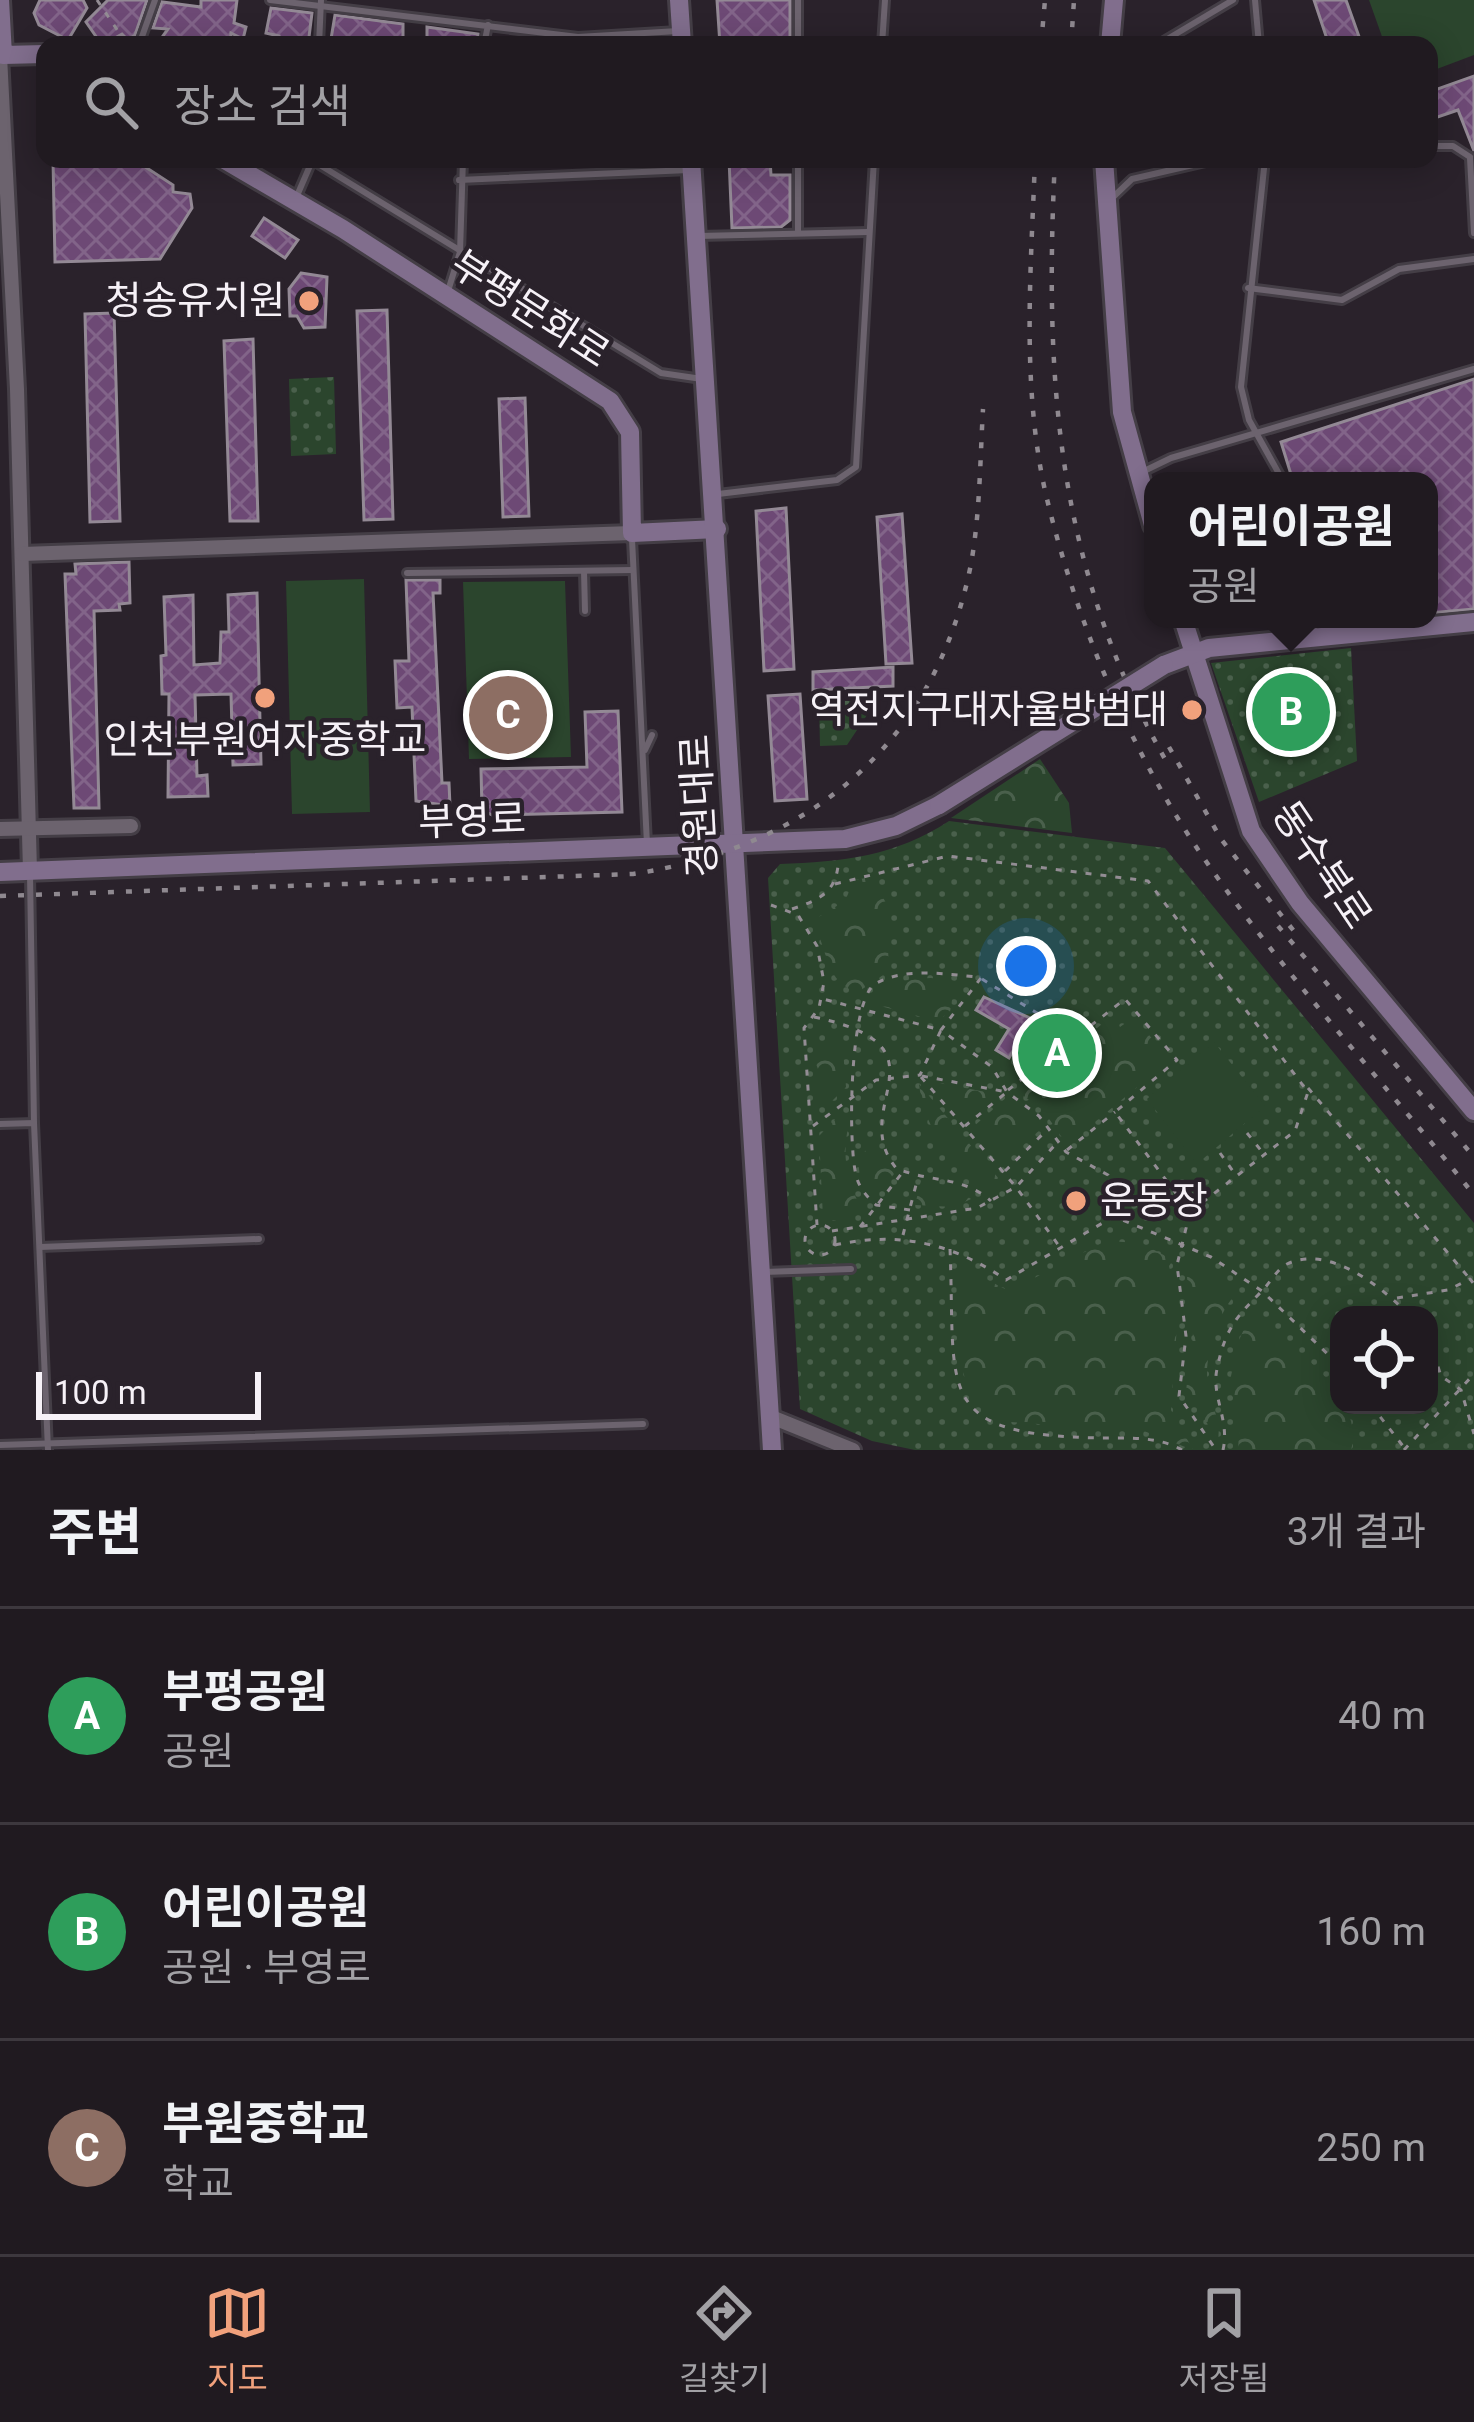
<!DOCTYPE html>
<html lang="ko">
<head>
<meta charset="utf-8">
<style>
  :root { --surface:#201a20; --page:#2d272d; --text:#f1f3f6; --muted:#a2a1a5; --line:#3d383e; --accent:#f1a17c }
  body { margin:0; font-family:Roboto,"Noto Sans KR",sans-serif; background:var(--page); color:var(--text) }
  .controls { position:absolute; right:36px; bottom:36px; display:grid; overflow:hidden; border-radius:24px; box-shadow:0 6px 30px #0003 }
  .controls button { width:108px; height:108px; display:grid; place-items:center; padding:0; border:0; border-bottom:3px solid var(--line); background:var(--surface); color:var(--text); font:60px sans-serif }
  .scale { position:absolute; left:36px; bottom:30px; width:225px; box-sizing:border-box; padding-left:12px; border:6px solid #f6f1f7; border-top:0; font-size:33px; line-height:42px; white-space:nowrap; color:#f6f1f7; -webkit-text-stroke:9px #2a222b; paint-order:stroke }
  .you { position:absolute; left:1026px; top:966px; width:42px; height:42px; margin:-30px; border:9px solid #fff; border-radius:50%; background:#1a73e8; box-shadow:0 0 0 18px #1a73e833 }
  .badge { display:grid; place-items:center; width:78px; height:78px; border-radius:50%; background:var(--accent); color:#fff; font-size:39px; font-weight:700 }
  .pin { position:absolute; translate:-50% -50%; border:6px solid #fff; box-shadow:0 3px 12px #0006 }
  .popup { position:absolute; left:1144px; top:472px; width:294px; height:156px; box-sizing:border-box; display:grid; place-content:center; border-radius:24px; background:var(--surface); filter:drop-shadow(0 3px 9px #0005); font-size:39px; white-space:nowrap; color:var(--muted) }
  .popup b { font-size:45px; color:var(--text) }
  .popup::after { content:''; position:absolute; left:50%; top:100%; margin-left:-24px; border:24px solid transparent; border-top-color:var(--surface) }
  .list { margin:0; padding:0; list-style:none }
  h2 { display:flex; justify-content:space-between; align-items:center; height:156px; margin:0; padding:0 48px; font-size:51px }
  h2 small { font-size:39px; font-weight:400; color:var(--muted) }
  .list li { display:grid; grid-template-columns:78px 1fr auto; gap:36px; align-items:center; box-sizing:border-box; height:216px; padding:0 48px; border-top:3px solid var(--line) }
  .list b { display:block; font-size:45px; white-space:nowrap }
  .list p { margin:0; font-size:39px; white-space:nowrap; color:var(--muted) }
  .list em { font-size:39px; font-style:normal; color:var(--muted) }
  .icon { flex:none; width:66px; height:66px; fill:none; stroke:currentColor; stroke-width:2; stroke-linecap:round; stroke-linejoin:round }
  .map { position:relative; flex:none; width:1474px; height:1450px; overflow:hidden }
  .search { position:absolute; background:var(--surface); box-shadow:0 6px 30px #0003; left:36px; right:36px; top:36px; height:132px; display:flex; align-items:center; gap:30px; box-sizing:border-box; padding:0 42px; border-radius:24px; color:var(--muted); font-size:45px }
  .sheet { height:804px; background:var(--surface) }
  nav { display:flex; justify-content:space-around; align-items:center; box-sizing:border-box; height:168px; border-top:3px solid var(--line); background:var(--surface); font-size:33px; color:var(--muted) }
  nav a { display:grid; justify-items:center; gap:6px }
  nav .on { color:var(--accent) }
  .map>svg:first-child { display:block }
</style>
</head>
<body>
<div class="map">
<svg width="1474" height="1450" viewBox="0 0 1474 1450">
  <defs>
    <pattern id="grass-dots" width="8" height="8" patternUnits="userSpaceOnUse" patternTransform="scale(3)"><rect width="8" height="8" fill="#2b452d"/><path d="M2 2h.1M6 6h.1" fill="none" stroke="#4a604c" stroke-width="1.8" stroke-linecap="round"/></pattern>
    <pattern id="forest-crowns" width="20" height="18" patternUnits="userSpaceOnUse" patternTransform="scale(3)"><rect width="20" height="18" fill="#2b452d"/><path d="M2 6a3 3 0 1 1 6 0M12 15a3 3 0 1 1 6 0" fill="none" stroke="#4a604c"/></pattern>
    <pattern id="building-cross-hatch" width="8" height="8" patternUnits="userSpaceOnUse" patternTransform="scale(3)"><rect width="8" height="8" fill="#6d4975"/><path d="M0 0l8 8M0 8l8-8" fill="none" stroke="#826489"/></pattern>
  </defs>
  <rect width="100%" height="100%" fill="#2a222b"/>
  <g fill="url(#grass-dots)" fill-rule="evenodd">
    <path d="M334 377 336 454 291 456 289 379Z"/>
    <path d="M1351 648 1357 761 1259 802 1211 663Z"/>
    <path d="M869 700V712L847 745 820 746 819 702Z"/>
    <path d="M949 821 1165 848 1474 1223V1450H915L872 1441 800 1409 768 878 780 864C842 862 896 856 949 821ZM1339 1315H1429V1405H1339Z"/>
  </g>
  <g fill="url(#forest-crowns)">
    <path d="M1040 759 1069 803 1072 833 951 818Z"/>
    <path d="M872 877 886 903 889 971 858 992C825 984 828 948 812 921L845 901 854 880Z"/>
    <path d="M931 978 955 981 950 1012 937 1021 869 1003C878 980 908 980 931 978Z"/>
    <path d="M1111 1017 1120 1027 1134 1017 1170 1060 1067 1145 1043 1110 1017 1091Z"/>
    <path d="M842 1038 846 1087 826 1107 818 1104 813 1089 820 1074 816 1064 833 1040Z"/>
    <path d="M934 1082 996 1094 965 1117Z"/>
    <path d="M919 1084 1005 1186 994 1192C955 1162 925 1136 919 1084Z"/>
    <path d="M1007 1097 1043 1127 1003 1164 973 1127Z"/>
    <path d="M841 1113 849 1124C841 1155 847 1184 863 1211 849 1221 840 1223 823 1218L819 1136Z"/>
    <path d="M866 1150 881 1152 894 1174 875 1197C861 1183 852 1167 866 1150Z"/>
    <path d="M921 1181 952 1186 971 1199 954 1207 915 1205Z"/>
    <path d="M1106 1241 1141 1243 1173 1260 1169 1266 1178 1311 1171 1410 1193 1450 1144 1431 995 1421C949 1385 959 1325 956 1271L962 1267 1009 1291Z"/>
    <path d="M1185 1258 1202 1265 1233 1297C1215 1320 1202 1363 1209 1392 1213 1410 1221 1420 1218 1440L1186 1391 1193 1334Z"/>
    <path d="M1255 1320C1295 1345 1366 1400 1351 1450H1238L1240 1419 1229 1385 1239 1340 1246 1325Z"/>
  </g>
  <g fill="#2b452d">
    <path d="M1369 0H1474V55L1429 72V45H1385Z"/>
    <path d="M364 579 370 812 292 814 286 581Z"/>
    <path d="M565 581 571 757 469 759 463 582Z"/>
    <path d="M1214 1042 1265 1106 1197 1164 1147 1099Z"/>
  </g>
  <g fill="url(#building-cross-hatch)" stroke="#938995" stroke-width="3">
    <path d="M40 0H83L87 8 68 40 39 25 34 13Z"/>
    <path d="M108 0H147L135 35 128 40 122 34 102 45 86 22Z"/>
    <path d="M201 0H237L234 23 246 27 243 39 231 33 230 45H168L160 40 168 29 153 28 162 2 201 7Z"/>
    <path d="M717 0H790V45H720Z"/>
    <path d="M1314 0H1346L1362 45H1329Z"/>
    <path d="M271 8 312 13 308 45H278L279 36 266 33Z"/>
    <path d="M335 15 403 24V45H330Z"/>
    <path d="M427 27 478 34 477 45H427Z"/>
    <path d="M1474 76V151L1458 110 1429 120V92Z"/>
    <path d="M53 159H133L173 185V192L190 194 192 208 160 259 55 262Z"/>
    <path d="M729 159H770L771 175H790V220L781 227 732 228Z"/>
    <path d="M264 218 298 240 285 258 252 236Z"/>
    <path d="M301 273 327 277 325 327 304 328 297 316H290L289 289Z"/>
    <path d="M387 310 393 519 364 520 357 311Z"/>
    <path d="M114 313 120 521 90 522 85 314Z"/>
    <path d="M253 339 258 521H230L224 341Z"/>
    <path d="M1474 379V609L1429 613V481H1293L1281 442Z"/>
    <path d="M525 398 529 516 503 517 499 399Z"/>
    <path d="M786 508 794 669 764 671 756 511Z"/>
    <path d="M902 514 912 663 886 664 877 517Z"/>
    <path d="M129 562 130 603 119 604 120 610 94 611 99 808H74L65 574H76L75 564Z"/>
    <path d="M406 580H440V593H433L442 783H449L450 806 416 801 412 707 397 708 395 661H409Z"/>
    <path d="M257 593 261 764 233 765 231 694 195 695 197 776 207 775 208 796 168 797 169 694H162L161 656 166 655 164 597 193 595 194 665 220 663 221 632H229L228 595Z"/>
    <path d="M893 667V686L813 690V672Z"/>
    <path d="M800 694 807 799 775 801 768 696Z"/>
    <path d="M618 711 622 812 492 815 482 810 481 769 587 767 585 712Z"/>
    <path d="M984 997 1032 1019 1009 1058 996 1050 1009 1029 976 1010Z"/>
  </g>
  <g fill="none" stroke-linecap="round" stroke-linejoin="round">
    <defs>
      <g id="lane">
        <path d="M270 0 578 37 678 31"/>
        <path d="M798 0V45"/>
        <path d="M1255 0 1259 45"/>
        <path d="M1164 41 1233 0"/>
        <path d="M139 45 155 0"/>
        <path d="M319 45 321 0"/>
        <path d="M484 45 488 25"/>
        <path d="M882 45 885 0"/>
        <path d="M1429 146H1453L1470 157"/>
        <path d="M1470 158 1474 233"/>
        <path d="M310 159 661 373 702 379"/>
        <path d="M798 159V233"/>
        <path d="M1265 159 1241 387 1249 420 1283 481"/>
        <path d="M459 180 689 170"/>
        <path d="M296 198 312 161"/>
        <path d="M1110 200 1132 179 1219 159"/>
        <path d="M698 236 868 232"/>
        <path d="M1248 288 1342 300 1399 269 1474 259"/>
        <path d="M448 291 460 252 463 159"/>
        <path d="M1140 473 1171 458 1474 369"/>
        <path d="M718 494 837 480 856 467 874 159"/>
        <path d="M632 539 647 844"/>
        <path d="M584 571 585 611"/>
        <path d="M407 573 633 570"/>
        <path d="M1313 619 1315 634"/>
        <path d="M645 750 652 735"/>
        <path d="M30 874 34 1123"/>
        <path d="M0 1124 34 1123 48 1450"/>
        <path d="M40 1247 259 1239"/>
        <path d="M764 1272 851 1269"/>
        <path d="M0 1445 643 1424"/>
      </g>
      <g id="street">
        <path d="M0 56 17 389 30 871"/>
        <path d="M22 554 632 533"/>
        <path d="M0 829 131 826"/>
        <path d="M769 1416 853 1450"/>
      </g>
      <g id="secondary">
        <path d="M0 0 3 55 45 54"/>
        <path d="M679 0 682 45"/>
        <path d="M1110 45 1114 0"/>
        <path d="M223 159 343 229 610 401 630 432 632 533 717 529"/>
        <path d="M691 159 772 1450"/>
        <path d="M1104 159 1122 412 1153 525"/>
        <path d="M1183 619 1251 831 1300 903 1474 1111"/>
        <path d="M1164 665 1209 648 1474 622"/>
        <path d="M0 872 845 839 896 826 939 805"/>
      </g>
    </defs>
    <use href="#lane" stroke="#443e46" stroke-width="12"/>
    <use href="#street" stroke="#443e46" stroke-width="20"/>
    <use href="#secondary" stroke="#443e46" stroke-width="24"/>
    <g stroke="#938d94" stroke-width="3" stroke-dasharray="6 9" stroke-linecap="butt">
      <path d="M97 0 126 43"/>
      <path d="M835 884 948 856 1148 881 1308 1092 1295 1131 1190 1212"/>
      <path d="M771 905 798 915 817 946 824 982 819 1008 804 1028 817 1225"/>
      <path d="M792 909C816 901 835 894 838 866"/>
      <path d="M982 979 1040 1015 1086 1027"/>
      <path d="M814 1017C955 1047 846 1106 896 1168 929 1183 962 1175 991 1201"/>
      <path d="M922 1076 1007 1092 965 1126"/>
      <path d="M921 1077 1016 1187 1062 1250"/>
      <path d="M1308 1088 1470 1279"/>
      <path d="M1008 1090 1125 999 1177 1060 1115 1112 1190 1212 1177 1265 1186 1336 1179 1396 1216 1450"/>
      <path d="M813 1126 876 1080 920 1075 941 1030 823 999"/>
      <path d="M1247 1133 1263 1153"/>
      <path d="M1067 1150 1115 1112"/>
      <path d="M1220 1153 1235 1174"/>
      <path d="M1005 1171 1049 1128"/>
      <path d="M910 1210 876 1205C867 1197 859 1188 856 1175 848 1144 849 1001 875 984 904 967 946 974 977 977L981 978 941 1030 992 1067 1007 1092 1039 1116 1066 1152 1108 1175 1116 1188 1113 1216 1211 1257 1262 1291 1339 1365"/>
      <circle cx="820" cy="1240" r="15"/>
      <path d="M860 1227 902 1173"/>
      <path d="M832 1231 977 1208 1016 1187 1056 1144"/>
      <path d="M903 1235 917 1181"/>
      <path d="M835 1245C898 1231 953 1243 1006 1280L1111 1218"/>
      <path d="M950 1249C956 1392 932 1435 1100 1438 1127 1438 1158 1436 1182 1450"/>
      <path d="M1397 1298 1448 1290 1470 1279 1474 1284"/>
      <path d="M1429 1338 1441 1376 1461 1390 1474 1434"/>
      <path d="M1371 1405 1403 1446"/>
      <path d="M1223 1450C1230 1420 1211 1396 1217 1369 1225 1330 1235 1318 1262 1291 1270 1283 1277 1269 1287 1264 1329 1244 1382 1287 1409 1315"/>
      <path d="M1404 1450 1474 1374"/>
    </g>
    <use href="#lane" stroke="#6c636e" stroke-width="6"/>
    <use href="#street" stroke="#6c636e" stroke-width="14"/>
    <use href="#secondary" stroke="#816e8d" stroke-width="18"/>
    <g stroke="#8f8990" stroke-width="4.5" stroke-dasharray="6 12" stroke-linecap="butt">
      <path d="M1041 45 1045 0"/>
      <path d="M1071 45 1074 0"/>
      <path d="M1035 159C1031 270 1021 386 1046 495 1076 620 1128 747 1201 854 1282 973 1384 1082 1474 1195"/>
      <path d="M1055 159C1044 381 1056 570 1170 768"/>
      <path d="M1169 747 1221 839 1297 935"/>
      <path d="M0 896 633 874C810 847 935 745 971 564 980 514 980 461 983 409"/>
      <path d="M1278 926 1474 1157"/>
    </g>
    <defs>
      <path id="secondary-bridge" d="M939 805 1164 665"/>
    </defs>
    <use href="#secondary-bridge" stroke="#443e46" stroke-width="24" stroke-linecap="butt"/>
    <use href="#secondary-bridge" stroke="#816e8d" stroke-width="18"/>
  </g>
  <g fill="#f1a17c" stroke="#2a222b" stroke-width="4.5">
    <circle cx="309" cy="301" r="12"/>
    <circle cx="265" cy="698" r="12"/>
    <circle cx="1192" cy="710" r="12"/>
    <circle cx="1076" cy="1201" r="12"/>
  </g>
  <g text-anchor="middle" dominant-baseline="central" stroke-width="9" stroke-linejoin="round" paint-order="stroke">
    <g font-size="39" fill="#f6f1f7" stroke="#2a222b" text-anchor="end">
      <text x="285" y="301">청송유치원</text>
      <text x="1168" y="710">역전지구대자율방범대</text>
      <text x="265" y="740" text-anchor="middle">인천부원여자중학교</text>
      <text x="1100" y="1201" text-anchor="start">운동장</text>
    </g>
    <g font-size="39" fill="#f6f1f7" stroke="#2a222b">
      <text transform="translate(530 309) rotate(33)">부평문화로</text>
      <text transform="translate(699 806) rotate(-93)">경원대로</text>
      <text transform="translate(472 821) rotate(-2)">부영로</text>
      <text transform="translate(1322 865) rotate(56)">동수북로</text>
    </g>
  </g>
</svg>
<div class="controls">
<button><svg class="icon" aria-label="locate" viewBox="0 0 24 24"><circle cx="12" cy="12" r="6"/><path d="M12 2v4M12 18v4M2 12h4M18 12h4"/></svg></button>
</div>
<div class="scale">100 m</div>
<div class="you"></div>
<div class="pin badge" style="left:1057px;top:1053px;background:#2e9e5b">A</div>
<div class="pin badge" style="left:1291px;top:712px;background:#2e9e5b">B</div>
<div class="popup"><b>어린이공원</b>공원</div>
<div class="pin badge" style="left:508px;top:715px;background:#8d6e63">C</div>
<div class="search"><svg class="icon" aria-label="search" viewBox="0 0 24 24"><circle cx="10" cy="10" r="6"/><path d="M15 15l6 6"/></svg>장소 검색</div>
</div>
<section class="sheet">
<h2>주변<small>3개 결과</small></h2>
<ul class="list">
<li><span class="badge" style="background:#2e9e5b">A</span><div><b>부평공원</b><p>공원</p></div><em>40 m</em></li>
<li><span class="badge" style="background:#2e9e5b">B</span><div><b>어린이공원</b><p>공원 · 부영로</p></div><em>160 m</em></li>
<li><span class="badge" style="background:#8d6e63">C</span><div><b>부원중학교</b><p>학교</p></div><em>250 m</em></li>
</ul>
</section>
<nav>
<a class="on"><svg class="icon" aria-label="map" viewBox="0 0 24 24"><path d="M3 6l6-2 6 2 6-2v14l-6 2-6-2-6 2zM9 4v14M15 6v14"/></svg>지도</a>
<a><svg class="icon" aria-label="directions" viewBox="0 0 24 24"><path d="M12 3l9 9-9 9-9-9zM9 14v-3h6M13 9l2 2-2 2"/></svg>길찾기</a>
<a><svg class="icon" aria-label="saved" viewBox="0 0 24 24"><path d="M7 4h10v16l-5-4-5 4z"/></svg>저장됨</a>
</nav>
</body>
</html>
